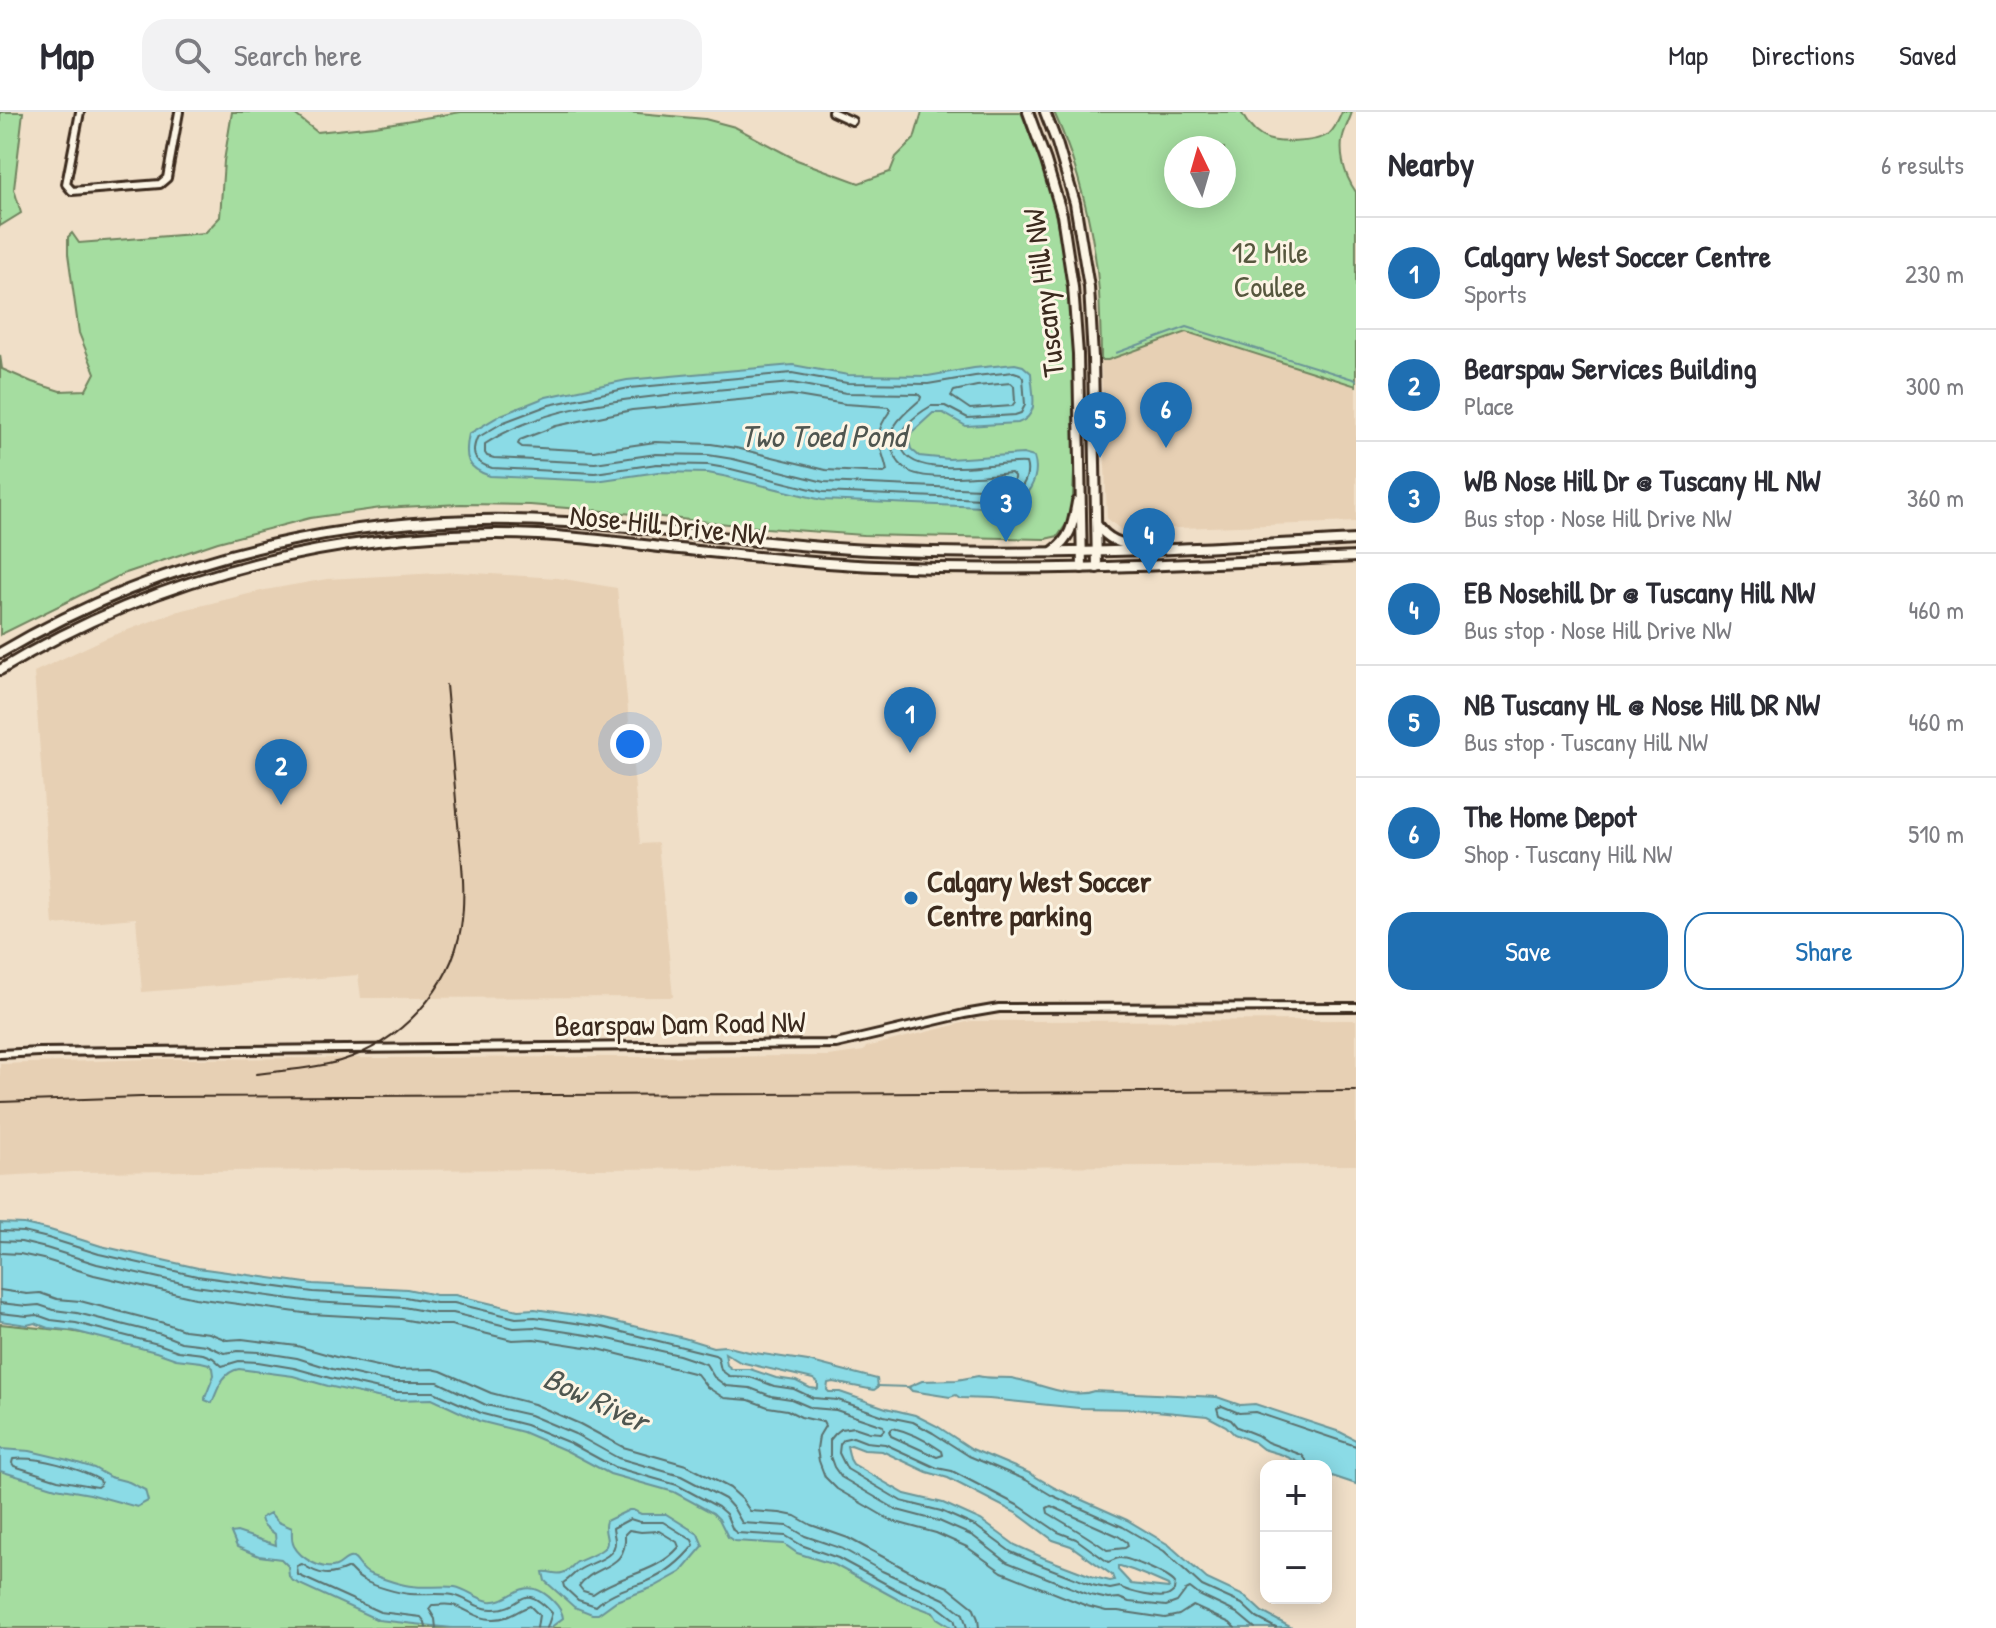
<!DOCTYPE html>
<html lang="en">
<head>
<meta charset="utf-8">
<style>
  :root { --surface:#fff; --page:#f2f2f3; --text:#2b2b33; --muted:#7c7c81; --line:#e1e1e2; --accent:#1f6fb2 }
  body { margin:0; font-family:"Patrick Hand",sans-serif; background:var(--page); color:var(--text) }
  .controls { position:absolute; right:24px; bottom:24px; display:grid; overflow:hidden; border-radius:16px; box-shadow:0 4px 20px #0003 }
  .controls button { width:72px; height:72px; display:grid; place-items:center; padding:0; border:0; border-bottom:2px solid var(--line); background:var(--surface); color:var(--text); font:40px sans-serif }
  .compass { position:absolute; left:1164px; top:24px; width:72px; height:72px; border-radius:50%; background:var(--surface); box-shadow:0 4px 20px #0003; rotate:355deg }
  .you { position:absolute; left:630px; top:632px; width:28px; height:28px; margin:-20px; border:6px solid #fff; border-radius:50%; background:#1a73e8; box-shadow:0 0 0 12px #1a73e833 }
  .badge { display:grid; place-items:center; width:52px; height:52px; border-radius:50%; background:var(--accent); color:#fff; font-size:26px; font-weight:700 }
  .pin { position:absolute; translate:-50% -66px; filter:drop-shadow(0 2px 4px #0008) }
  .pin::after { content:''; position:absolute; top:42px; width:28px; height:24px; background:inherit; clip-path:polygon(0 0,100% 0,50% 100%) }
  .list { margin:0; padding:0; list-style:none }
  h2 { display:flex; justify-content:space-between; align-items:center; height:104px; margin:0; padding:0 32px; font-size:34px }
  h2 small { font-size:26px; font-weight:400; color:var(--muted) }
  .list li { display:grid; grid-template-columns:52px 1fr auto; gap:24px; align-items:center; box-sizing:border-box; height:112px; padding:0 32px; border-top:2px solid var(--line) }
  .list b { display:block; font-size:30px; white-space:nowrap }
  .list p { margin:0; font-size:26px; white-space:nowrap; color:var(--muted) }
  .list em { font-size:26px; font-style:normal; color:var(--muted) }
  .actions { display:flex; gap:16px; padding:24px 32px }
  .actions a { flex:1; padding:18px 0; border:2px solid var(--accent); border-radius:24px; text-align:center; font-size:28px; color:var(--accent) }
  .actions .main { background:var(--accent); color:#fff }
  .icon { flex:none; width:44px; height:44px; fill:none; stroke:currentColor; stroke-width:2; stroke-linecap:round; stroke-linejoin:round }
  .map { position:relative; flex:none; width:1356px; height:1516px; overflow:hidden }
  header { display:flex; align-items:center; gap:48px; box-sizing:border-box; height:112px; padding:0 40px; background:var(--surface); border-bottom:2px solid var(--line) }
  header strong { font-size:38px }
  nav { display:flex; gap:44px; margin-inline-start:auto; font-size:28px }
  .search { width:560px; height:72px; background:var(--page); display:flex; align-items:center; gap:20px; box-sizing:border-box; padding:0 28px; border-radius:24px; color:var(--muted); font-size:30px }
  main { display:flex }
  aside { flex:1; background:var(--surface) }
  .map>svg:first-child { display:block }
</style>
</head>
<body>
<header>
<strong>Map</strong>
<div class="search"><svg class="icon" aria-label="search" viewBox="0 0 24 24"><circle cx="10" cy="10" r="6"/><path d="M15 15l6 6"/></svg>Search here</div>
<nav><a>Map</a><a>Directions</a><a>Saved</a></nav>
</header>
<main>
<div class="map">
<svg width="1356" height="1516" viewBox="0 0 1356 1516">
  <rect width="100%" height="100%" fill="#f0dfc8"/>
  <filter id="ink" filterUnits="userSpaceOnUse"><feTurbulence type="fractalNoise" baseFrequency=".0125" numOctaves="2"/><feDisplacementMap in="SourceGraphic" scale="16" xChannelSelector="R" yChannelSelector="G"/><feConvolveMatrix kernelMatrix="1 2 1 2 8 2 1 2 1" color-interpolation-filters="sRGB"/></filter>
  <g filter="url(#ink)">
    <g fill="#e7d0b4">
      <path d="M1187 219 1356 274V410L1121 418 1107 406 1101 248H1109Z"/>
      <path d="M457 460 558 466 617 476 640 732 658 731 673 885 361 886 358 863 142 880 136 806 53 813 34 560 106 526 179 499 265 478 327 467Z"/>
      <path d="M1356 908V1053L195 1059 73 1060 0 1064V952L154 947 828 944 864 939 866 935 971 909Z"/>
    </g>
    <g fill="#a5dda0" stroke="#70845f" stroke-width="2" fill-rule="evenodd">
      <path d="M0 0H23L14 77 21 101 0 114Z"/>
      <path d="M232 0H292L317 20 375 14 461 0H627L705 7 735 15 797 48 859 71 890 60 896 45 914 27 922 0H1021L1043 55 1051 82 1065 149 1071 188 1075 340 1072 404 1058 424 1045 427 863 423 766 416 604 399 530 393 461 392 381 396 310 406 218 430 123 462 0 523V243L2 257 32 270 60 279 86 278 95 261 79 221 68 142V125L72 121 79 131 205 121 220 105 224 49Z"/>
      <path d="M1054 0H1241C1246 9 1251 18 1261 24 1275 33 1315 31 1329 22 1335 17 1339 7 1342 0H1352C1350 7 1347 12 1345 18 1337 38 1344 63 1356 80V274L1187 220 1108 248H1101C1101 225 1100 203 1099 180 1095 121 1078 53 1054 0ZM1176 36H1224V84H1176Z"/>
      <path d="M0 1212 69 1219 438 1281 689 1379 963 1516H0Z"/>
    </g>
    <g fill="#8bdbe6" stroke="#6b9496" stroke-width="2" fill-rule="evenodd">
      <path d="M1015 252 1023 254 1031 261C1032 281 1041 303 1018 311L966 314 943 301H933L910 322 909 329 911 337 919 344 949 347 1023 342 1034 345C1041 366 1027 389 1006 396L822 388 728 365 708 361 658 360 596 369 490 364C466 356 464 346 469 322L501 303 546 285 627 268 793 253 848 263 928 264 974 256Z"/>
      <path d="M0 1111 24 1112 50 1118 101 1134 198 1156 313 1172 407 1177 436 1183H455L518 1198 535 1197 603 1207 684 1226 713 1235 725 1234 749 1240 808 1249 877 1267 878 1275 874 1278 833 1270 828 1271 827 1278 829 1280H840L886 1296 915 1303 937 1314 972 1337 1029 1361 1055 1376 1127 1408 1169 1433 1207 1467 1246 1485 1262 1500 1292 1516H953L937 1506 934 1501 899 1488 835 1453 797 1441 784 1432 734 1429 728 1425 719 1407 713 1401 674 1380 610 1362 567 1339 523 1320 479 1309 432 1287 394 1288 377 1285 328 1274 293 1264 239 1257C222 1260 218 1277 212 1291L205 1288V1286L214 1263 213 1256 209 1252 201 1250 176 1247 156 1240 74 1219 48 1216 35 1211 27 1213 0 1209ZM725 1241 740 1250 813 1267 818 1271V1277L810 1276 796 1269 776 1266 750 1257H732L727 1253ZM851 1333 864 1338 882 1339 927 1360 948 1366 1018 1402 1053 1428 1071 1434 1112 1463 1114 1468 1110 1469 1094 1465 1044 1446 1015 1433 981 1408 943 1391 905 1382 853 1352 850 1347 847 1334ZM1120 1454C1137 1459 1152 1466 1168 1473L1169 1476 1131 1472 1118 1458V1454Z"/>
      <path d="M978 1264C989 1267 1000 1265 1011 1266 1036 1270 1070 1288 1094 1279L1217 1285 1240 1293 1255 1292 1340 1320 1356 1328V1372L1326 1362V1354H1307L1283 1343 1263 1337 1254 1330 1234 1322 1226 1314 1207 1304 1135 1297 1079 1296 989 1287 960 1286 956 1283 950 1285 912 1279 908 1275 922 1269 957 1268Z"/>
      <path d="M0 1337 30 1339 68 1348 94 1356 110 1365 129 1370 145 1378 148 1389 137 1395 90 1382 56 1376 0 1359Z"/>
      <path d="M629 1398H633L641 1402H666L698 1422 703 1434 681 1460 654 1475 616 1489 598 1502H592L574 1495 545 1469 543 1460C550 1459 556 1463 562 1461 569 1460 572 1453 577 1450 584 1447 602 1440 606 1434 610 1428 602 1419 606 1409Z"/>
      <path d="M270 1401 278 1410 292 1416C292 1422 291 1429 294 1434 301 1447 323 1459 336 1454 342 1452 346 1444 353 1446 358 1448 361 1459 370 1462 381 1466 394 1471 405 1473 421 1477 439 1473 455 1475 467 1477 476 1487 489 1489 508 1491 517 1472 535 1477 546 1480 562 1495 563 1506L550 1516H452L378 1508 293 1469 289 1464 288 1454 281 1447 259 1444 237 1435 231 1421 237 1420 276 1433 275 1422C269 1417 262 1414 261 1406Z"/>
    </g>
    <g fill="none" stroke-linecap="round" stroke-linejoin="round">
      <g stroke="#5b716e" stroke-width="2">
        <path d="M1014 260 1020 262 1023 266 1025 293 1021 301 1015 303 968 306 945 294H931C919 301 899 315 901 331 905 372 999 348 1026 351 1031 366 1019 383 1005 388L823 380 731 357 708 353 657 352 595 361 492 356C475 351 470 343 477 326L504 310 549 293 629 276 792 261 847 271 928 272 975 264Z"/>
        <path d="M792 271 846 281 918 282 921 285 920 288C904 302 884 316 893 340 896 348 902 355 909 359 928 370 988 363 1011 361L1014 364C1015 370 1009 376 1003 378L824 370 733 347 708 343 656 342 595 351 494 346 487 344 485 341V332C541 295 622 287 687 281 722 277 757 274 792 271Z"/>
        <path d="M1011 271 1014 274 1015 290 1012 294 970 297 951 284 954 279 977 274Z"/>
        <path d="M791 283 845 292 889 295 890 299C870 326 882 333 887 359L884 361 826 358 736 336 711 332 655 330 594 339 522 335 518 332 520 328 556 314 632 298Z"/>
        <path d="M0 1119 23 1120 48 1126 99 1142 197 1164 313 1180 405 1185 436 1191H454L516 1206 535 1205 602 1215 715 1243 718 1245 721 1258 729 1264 750 1265 774 1274 794 1277 813 1286 838 1288 884 1304 913 1310 933 1321 969 1344 1026 1368 1051 1383 1123 1415 1164 1439 1202 1474 1242 1492 1257 1506 1276 1516"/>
        <path d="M0 1129 21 1130 46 1136 97 1152 195 1174 312 1190 403 1195 435 1201H453L514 1216 535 1215 600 1225 679 1243 706 1252 714 1265 726 1274 750 1276 771 1284 791 1287 812 1296 836 1298 883 1314 884 1318 881 1321 869 1320 854 1315 841 1317 835 1322 830 1328V1344L834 1355 841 1365 897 1398 939 1409 973 1424 1007 1450 1090 1483 1108 1487 1119 1486 1129 1490 1166 1494 1177 1490 1186 1478 1190 1476 1199 1483 1237 1501 1255 1516"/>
        <path d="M0 1141 20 1142 43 1147 94 1163 195 1186 311 1202 401 1207 435 1213H451L512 1228 534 1227 598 1237 697 1262 707 1275 724 1286 749 1288 768 1295 787 1298 801 1305 823 1310 825 1314 819 1324 817 1337 819 1349 825 1365 837 1377 892 1409 936 1421 967 1435 1002 1460 1087 1494 1106 1499H1118L1165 1506 1179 1503 1193 1494 1230 1511 1235 1516"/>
        <path d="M0 1178 27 1182 40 1181 57 1187 80 1189 164 1211 184 1218 209 1221 227 1228 242 1227 297 1234 336 1245 396 1258 432 1257 441 1259 491 1281 534 1292 580 1312 623 1335 686 1353 730 1376 742 1387 750 1399 780 1401 795 1404 811 1413 848 1426 913 1461 948 1475 973 1495 978 1507 979 1516"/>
        <path d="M0 1191 27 1194 39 1193 54 1198 77 1201 161 1222 181 1230 206 1233 224 1241 238 1239 259 1240 297 1246 332 1257 381 1268 395 1270H438L486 1293 530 1303 575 1322 618 1346 681 1364 725 1387 734 1397 742 1411 788 1414 805 1424 843 1437 882 1459 944 1487 963 1502 967 1516"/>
        <path d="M0 1201 27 1204 37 1203 51 1208 76 1211 158 1232 178 1239 203 1242 213 1246 222 1254 239 1249 258 1250 294 1256 330 1266 379 1277 395 1280H434L483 1302 526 1313 570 1331 614 1355 677 1373 718 1395 726 1402 733 1418 737 1421 786 1424 801 1433 838 1446 903 1481 937 1494 954 1507 957 1516"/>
        <path d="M893 1316C911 1320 926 1328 942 1339L943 1343 937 1345 891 1324 889 1319Z"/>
        <path d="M853 1325 866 1330 885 1332 937 1356 952 1359 1021 1395 1058 1420 1076 1427 1108 1450C1112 1449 1116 1446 1120 1446 1130 1446 1169 1463 1175 1471L1174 1479C1173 1480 1171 1482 1169 1483 1160 1488 1129 1480 1120 1475L1110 1477 1092 1473 1041 1453 1011 1440 977 1415 941 1399 901 1389 847 1357 839 1341 840 1332 844 1327Z"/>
        <path d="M13 1347C37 1344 79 1356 100 1368L101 1372 97 1375 58 1368 14 1354 12 1351Z"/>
        <path d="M1306 1354V1348L1302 1343 1267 1330 1257 1323 1237 1315 1231 1308 1219 1303 1217 1296 1222 1294 1239 1301 1255 1300 1356 1334"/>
        <path d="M1051 1394 1118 1424 1127 1430 1128 1434 1125 1436 1107 1438C1088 1424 1068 1413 1048 1401L1047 1396Z"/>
        <path d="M630 1407 640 1410H663L692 1428 694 1433C681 1449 667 1461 648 1469 630 1476 611 1479 596 1494L578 1488 564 1475 563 1471C570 1467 573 1462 579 1458 590 1450 616 1447 615 1429 615 1424 613 1420 613 1416Z"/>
        <path d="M629 1418 641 1420 659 1419 677 1430 679 1435C656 1462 620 1462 593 1482L583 1479 579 1474C594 1452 628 1459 625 1422Z"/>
        <path d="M426 1516 425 1510 421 1505 380 1500 298 1463 297 1454 302 1452C320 1464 329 1465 349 1456 353 1460 358 1466 363 1468 373 1474 398 1481 410 1482 424 1483 439 1481 453 1483 467 1486 478 1498 494 1497 525 1497 520 1467 552 1501L547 1516"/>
        <path d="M436 1516 435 1507 429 1497 432 1493C438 1493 446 1492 452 1493 466 1496 477 1508 494 1507 510 1507 517 1498 530 1494L539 1503 537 1516"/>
      </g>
      <g stroke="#6b9496" stroke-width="2">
        <path d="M1116 241 1187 215 1356 268"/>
        <path d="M877 1274 910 1275"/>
      </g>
      <defs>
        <g id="minor">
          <path d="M80 0 66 72 72 79 160 72 167 66 179 0"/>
          <path d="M832 0 852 9"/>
          <path d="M0 942 39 940 836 932 964 902 999 896 1356 895"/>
        </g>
        <g id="tertiary">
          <path d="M1028 0 1046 49 1062 103 1073 175 1078 242 1082 456"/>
          <path d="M1045 0 1057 31 1075 91 1089 175 1093 246 1097 456"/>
          <path d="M1097 413C1108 428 1120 432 1139 434"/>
          <path d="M1052 440C1071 427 1073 412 1077 390"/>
          <path d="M0 541C173 439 366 397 566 410 668 416 768 434 870 438 1032 445 1194 437 1356 428"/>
          <path d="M0 558C161 460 351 415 538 423 582 425 626 431 669 436 739 443 808 451 877 454 1037 461 1196 452 1356 445"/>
        </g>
      </defs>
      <use href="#minor" stroke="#3b2a1e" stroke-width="12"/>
      <use href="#tertiary" stroke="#3b2a1e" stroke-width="14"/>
      <use href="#minor" stroke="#fcf5e5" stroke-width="6"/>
      <use href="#tertiary" stroke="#fcf5e5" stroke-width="8"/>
      <g stroke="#3b2a1e" stroke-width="2">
        <path d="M256 962C284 958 313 957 340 949 400 931 451 877 461 815 467 777 460 738 457 700 453 657 450 615 446 573"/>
        <path d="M0 990 141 985 1356 979"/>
      </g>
    </g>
  </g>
  <circle fill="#1f6fb2" stroke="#fcf5e5" stroke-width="3" cx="911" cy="786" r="8"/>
  <g text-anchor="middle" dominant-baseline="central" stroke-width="6" stroke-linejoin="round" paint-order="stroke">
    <g font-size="30" fill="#56573e" stroke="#fcf5e5">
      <text x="1270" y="140">12 Mile<tspan x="1270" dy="34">Coulee</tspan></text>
    </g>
    <g font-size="30" fill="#3b2a1e" stroke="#fcf5e5">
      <text transform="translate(1043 181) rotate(-97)">Tuscany Hill NW</text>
      <text transform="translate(668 412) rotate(6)">Nose Hill Drive NW</text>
      <text transform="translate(680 911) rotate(-1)">Bearspaw Dam Road NW</text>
    </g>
    <g font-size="30" font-weight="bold" fill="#3b2a1e" stroke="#fcf5e5" text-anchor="start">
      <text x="927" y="769">Calgary West Soccer<tspan x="927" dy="34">Centre parking</tspan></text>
    </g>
    <g font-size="32" font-style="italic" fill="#4f5650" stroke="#fcf5e5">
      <text x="823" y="323">Two Toed Pond</text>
      <text transform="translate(596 1287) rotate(25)">Bow River</text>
    </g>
  </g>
</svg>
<div class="controls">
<button>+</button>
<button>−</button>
</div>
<svg class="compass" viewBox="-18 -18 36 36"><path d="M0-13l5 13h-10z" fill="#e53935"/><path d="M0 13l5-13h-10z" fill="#7c7c81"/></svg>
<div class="you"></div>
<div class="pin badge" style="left:910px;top:641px">1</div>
<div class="pin badge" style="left:281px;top:693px">2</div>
<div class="pin badge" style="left:1006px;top:430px">3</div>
<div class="pin badge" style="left:1149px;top:462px">4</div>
<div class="pin badge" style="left:1100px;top:346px">5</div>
<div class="pin badge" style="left:1166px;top:336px">6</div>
</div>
<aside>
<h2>Nearby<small>6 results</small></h2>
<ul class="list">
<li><span class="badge">1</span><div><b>Calgary West Soccer Centre</b><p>Sports</p></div><em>230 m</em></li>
<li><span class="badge">2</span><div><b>Bearspaw Services Building</b><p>Place</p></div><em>300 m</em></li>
<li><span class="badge">3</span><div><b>WB Nose Hill Dr @ Tuscany HL NW</b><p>Bus stop · Nose Hill Drive NW</p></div><em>360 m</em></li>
<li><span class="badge">4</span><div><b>EB Nosehill Dr @ Tuscany Hill NW</b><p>Bus stop · Nose Hill Drive NW</p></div><em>460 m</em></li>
<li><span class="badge">5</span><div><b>NB Tuscany HL @ Nose Hill DR NW</b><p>Bus stop · Tuscany Hill NW</p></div><em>460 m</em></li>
<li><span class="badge">6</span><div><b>The Home Depot</b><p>Shop · Tuscany Hill NW</p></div><em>510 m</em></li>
</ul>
<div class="actions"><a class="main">Save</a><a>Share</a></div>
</aside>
</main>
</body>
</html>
